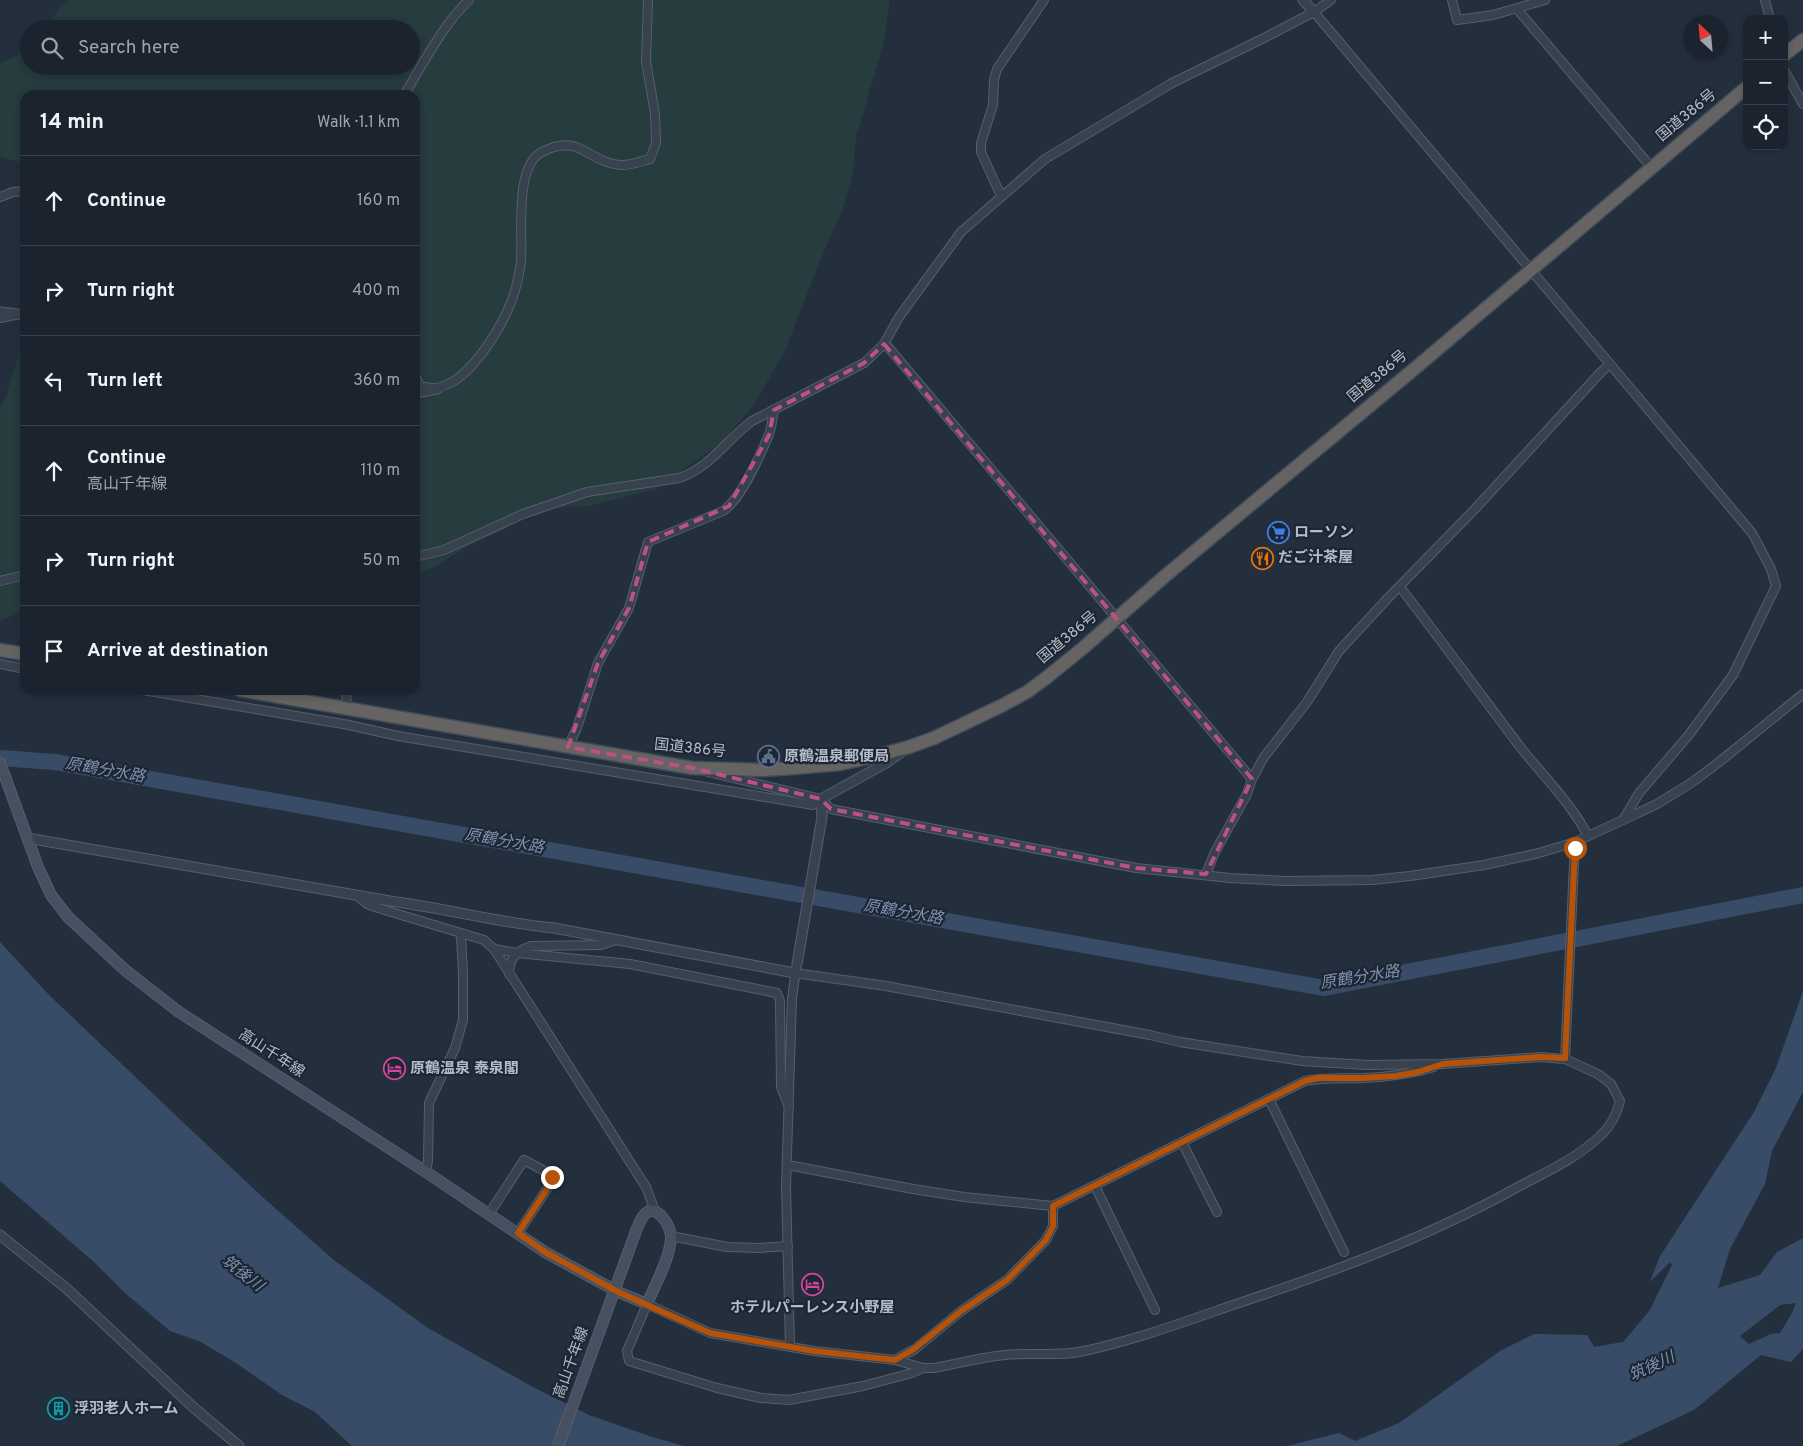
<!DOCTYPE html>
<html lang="en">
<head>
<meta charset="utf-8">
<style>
  :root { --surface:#1b232e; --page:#282f3a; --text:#f1f3f6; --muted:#a0a4aa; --line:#39404a }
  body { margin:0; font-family:Overpass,"Noto Sans JP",sans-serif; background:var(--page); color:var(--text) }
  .controls { position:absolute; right:15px; top:15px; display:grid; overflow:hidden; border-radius:10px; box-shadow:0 2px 8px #0003 }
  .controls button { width:45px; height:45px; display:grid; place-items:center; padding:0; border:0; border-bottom:1px solid var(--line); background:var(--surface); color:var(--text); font:25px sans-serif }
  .compass { position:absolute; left:1683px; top:15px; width:45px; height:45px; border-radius:50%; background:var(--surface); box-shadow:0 2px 8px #0003; rotate:334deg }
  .stop { position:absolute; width:15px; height:15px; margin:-11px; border:4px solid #b45309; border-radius:50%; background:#fff }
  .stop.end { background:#b45309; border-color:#fff; box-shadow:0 1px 5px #0008 }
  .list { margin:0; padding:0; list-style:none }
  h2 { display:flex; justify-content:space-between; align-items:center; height:65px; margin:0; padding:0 20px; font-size:21px }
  h2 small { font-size:16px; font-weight:400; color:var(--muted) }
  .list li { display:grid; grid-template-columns:32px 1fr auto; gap:15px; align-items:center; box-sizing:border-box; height:90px; padding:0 20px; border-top:1px solid var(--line) }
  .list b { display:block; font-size:19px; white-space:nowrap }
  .list p { margin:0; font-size:16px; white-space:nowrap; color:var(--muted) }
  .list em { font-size:16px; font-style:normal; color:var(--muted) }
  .icon { flex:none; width:28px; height:28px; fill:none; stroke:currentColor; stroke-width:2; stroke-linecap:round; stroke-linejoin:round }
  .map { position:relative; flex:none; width:1803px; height:1446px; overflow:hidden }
  .search { position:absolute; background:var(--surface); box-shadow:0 2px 8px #0003; left:20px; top:20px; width:400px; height:55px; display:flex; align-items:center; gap:12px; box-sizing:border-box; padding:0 18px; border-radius:28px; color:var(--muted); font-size:19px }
  .panel { position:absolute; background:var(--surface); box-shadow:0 2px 8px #0003; left:20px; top:90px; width:400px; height:605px; border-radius:15px }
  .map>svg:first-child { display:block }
</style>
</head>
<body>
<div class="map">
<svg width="1803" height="1446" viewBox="0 0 1803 1446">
  <rect width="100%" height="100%" fill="#242f3e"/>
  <g fill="#263c3f">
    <path d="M70 0H890L884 42 856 137 853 172 843 209 822 256 784 353 753 406 721 443 656 489 589 506 556 508 526 517 465 548 436 566 415 576V95H25V164L0 157V63L16 56 29 44V66H411V29H43L61 7Z"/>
    <path d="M23 341H25V610L0 621V408L5 400Z"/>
  </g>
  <g fill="#394c67" fill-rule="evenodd">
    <path d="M0 942 49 995 187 1126 258 1193 335 1261 428 1328 531 1386 589 1415 652 1437 684 1446H352L315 1412 282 1395 236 1363 201 1342 170 1331 125 1293 94 1262 0 1181Z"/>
    <path d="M1803 991V1092L1772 1151 1765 1184 1730 1249 1718 1288 1760 1275 1777 1252 1803 1238V1349L1791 1362 1761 1355 1694 1410 1617 1446H1287L1339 1433 1355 1441 1399 1423 1500 1351 1534 1334 1587 1335 1594 1347 1623 1342 1650 1310 1672 1265 1670 1262 1650 1282 1660 1256 1754 1112 1776 1068ZM1796 1303 1791 1315 1780 1333 1771 1334 1749 1344 1740 1336 1780 1305Z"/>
  </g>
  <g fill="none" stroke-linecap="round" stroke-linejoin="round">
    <path stroke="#394c67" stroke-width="16" d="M0 758 55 762 1324 988 1803 895"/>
    <defs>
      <g id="minor">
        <path d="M1452 0 1457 20 1493 15 1545 0"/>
        <path d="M1765 0 1770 19"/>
        <path d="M1517 9 1651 167"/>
        <path d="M1314 12 1752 533 1771 569 1776 586 1733 675 1688 736 1639 793 1623 820"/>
        <path d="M1784 70 1803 104"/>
        <path d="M404 95C424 63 441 27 469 0"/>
        <path d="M1001 196 981 152V143L993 105 994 80 997 69 1044 0"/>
        <path d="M0 197 13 192 25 191"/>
        <path d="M0 318 15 315"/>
        <path d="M884 344 889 348 1252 779"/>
        <path d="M437 389C442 386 449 384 454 381 481 363 510 315 517 283 519 276 520 268 521 260 523 233 514 166 542 152 580 132 587 162 620 165 630 166 641 161 650 159L656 143 655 114 646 61 648 0"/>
        <path d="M415 557 444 550 523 514 587 492 679 478C710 468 726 440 752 421L864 363 884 344 899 317 961 232 1045 159 1172 83 1264 38 1314 12 1331 0"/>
        <path d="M0 581 25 575"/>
        <path d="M1400 587C1441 640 1480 694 1521 748 1544 777 1571 803 1588 836"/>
        <path d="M0 664 25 669"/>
        <path d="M143 690 349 725 398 736 813 805 821 799"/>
        <path d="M346 690 347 708"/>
        <path d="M568 747 577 728 598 663 629 608 648 542 723 511C740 500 760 456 768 437 772 429 772 418 774 410"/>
        <path d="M708 772 821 799 831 809 1136 868 1230 878 1284 881 1372 880 1410 876 1484 865 1539 853 1575 842 1623 820 1657 804 1691 783 1718 763 1803 694"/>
        <path d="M1206 874 1215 852 1247 794 1252 779 1264 757 1307 702 1339 651 1388 598 1474 510 1601 372 1610 364"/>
        <path d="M356 895 367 904 378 908 484 940 494 949 646 1187 655 1211"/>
        <path d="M494 949 517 953 630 964 777 993 780 1001 781 1087 789 1107"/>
        <path d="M795 973 886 986 1150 1035 1180 1042 1302 1061 1367 1065 1443 1064 1540 1057 1565 1059 1598 1074 1611 1084 1620 1101C1617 1114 1610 1127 1600 1136 1576 1159 1544 1173 1516 1188 1426 1238 1330 1273 1233 1305 1184 1322 1135 1340 1084 1351 1058 1357 1031 1352 1005 1355 981 1357 957 1364 934 1368H923L895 1360 814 1351 710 1333 647 1304 627 1351 629 1361 717 1388 761 1398 789 1400 863 1386 912 1373 923 1368"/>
        <path d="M509 974C509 959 516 951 531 946L601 945 616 940"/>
        <path d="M1565 1059 1575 842"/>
        <path d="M1269 1099 1344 1252"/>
        <path d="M1182 1142 1217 1212"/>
        <path d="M788 1165 913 1189 964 1197 1053 1206 1305 1081C1325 1077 1344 1079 1364 1078 1388 1077 1411 1074 1434 1067"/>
        <path d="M426 1172 428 1161 429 1103 455 1048 463 1020V973L461 936 465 934"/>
        <path d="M1095 1186 1155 1310"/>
        <path d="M489 1214 524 1160 550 1174 552 1177 551 1183 518 1233"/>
        <path d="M671 1236 727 1247 759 1248 788 1246"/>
        <path d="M790 1347 786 1186 792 999 796 968"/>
        <path d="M895 1360 915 1349 961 1311 1007 1280 1046 1240 1053 1226V1206"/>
      </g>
      <g id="tertiary">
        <path d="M1303 0 1314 12"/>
        <path d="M0 312 25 315"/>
        <path d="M415 377 420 387 437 389 415 393"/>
        <path d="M27 838 390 901C445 908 498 923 554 928L795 973"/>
        <path d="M797 964 822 817 821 799 886 763 903 751"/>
        <path d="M0 1235 66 1288 193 1407 239 1446"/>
      </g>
      <path id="secondary" d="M0 763 38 867 51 895 68 917 125 970 179 1012 426 1172 545 1252 618 1292 647 1304C655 1285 670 1258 671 1238 672 1228 657 1202 645 1214 639 1220 635 1234 632 1242"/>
      <g id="trunk">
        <path d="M1784 55 1803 40"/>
        <path d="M0 650 25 654"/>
        <path d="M240 690 692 768 762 770 793 768 840 764 876 756 909 747 934 738 1001 706 1027 692 1046 678 1083 648 1165 576 1413 370 1747 87"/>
      </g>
    </defs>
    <use href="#minor" stroke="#565f6c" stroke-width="10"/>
    <use href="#tertiary" stroke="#565f6c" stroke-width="11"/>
    <use href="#secondary" stroke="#565f6c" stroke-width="12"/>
    <use href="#trunk" stroke="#434c59" stroke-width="15"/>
    <use href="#minor" stroke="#38414e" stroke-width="8"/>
    <use href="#tertiary" stroke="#38414e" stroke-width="9"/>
    <use href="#secondary" stroke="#465061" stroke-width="10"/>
    <use href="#trunk" stroke="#656462" stroke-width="12"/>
    <defs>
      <path id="secondary-bridge" d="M558 1446 632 1242"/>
    </defs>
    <use href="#secondary-bridge" stroke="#565f6c" stroke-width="12" stroke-linecap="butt"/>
    <use href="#secondary-bridge" stroke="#465061" stroke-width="10"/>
  </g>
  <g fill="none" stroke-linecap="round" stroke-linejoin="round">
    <path stroke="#b45309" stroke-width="6" d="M552 1177 551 1183 518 1233 545 1252 618 1292 710 1333 814 1351 895 1360 914 1349 961 1311 1007 1280 1046 1240 1053 1226V1206L1305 1081 1318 1078H1363L1396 1076 1418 1072 1443 1064 1540 1057 1565 1058 1575 848"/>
  </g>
  <path fill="none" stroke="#bd5182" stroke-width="4" stroke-dasharray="10 6" stroke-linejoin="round" d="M884 344 1252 779 1206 874 1136 868 831 809 821 799 692 768 568 747 598 663 629 608 648 542 729 506 769 435 774 410 864 363Z"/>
  <defs>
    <symbol id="supermarket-ring" viewBox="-11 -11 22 22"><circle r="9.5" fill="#1d2633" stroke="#3f7fe0" stroke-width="1.5"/><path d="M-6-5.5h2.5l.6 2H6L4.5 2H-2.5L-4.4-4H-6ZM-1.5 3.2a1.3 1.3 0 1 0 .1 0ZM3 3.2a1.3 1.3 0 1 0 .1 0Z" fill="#3f7fe0"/></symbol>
    <symbol id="restaurant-ring" viewBox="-11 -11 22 22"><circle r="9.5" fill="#1d2633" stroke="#e8710a" stroke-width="1.5"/><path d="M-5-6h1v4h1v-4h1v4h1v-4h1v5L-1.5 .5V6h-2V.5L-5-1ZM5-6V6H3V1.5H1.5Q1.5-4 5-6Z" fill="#e8710a"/></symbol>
    <symbol id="civic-ring" viewBox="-11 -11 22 22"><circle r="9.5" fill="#1d2633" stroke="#5c6f8a" stroke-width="1.5"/><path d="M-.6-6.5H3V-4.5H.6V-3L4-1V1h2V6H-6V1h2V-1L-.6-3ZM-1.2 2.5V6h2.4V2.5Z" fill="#5c6f8a"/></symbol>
    <symbol id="hotel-ring" viewBox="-11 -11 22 22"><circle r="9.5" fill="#1d2633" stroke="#d1479c" stroke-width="1.5"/><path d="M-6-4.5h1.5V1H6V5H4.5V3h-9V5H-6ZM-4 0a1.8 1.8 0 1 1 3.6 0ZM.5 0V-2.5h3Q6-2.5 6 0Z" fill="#d1479c"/></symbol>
    <symbol id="building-ring" viewBox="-11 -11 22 22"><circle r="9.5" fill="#1d2633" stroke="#0f9aa8" stroke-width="1.5"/><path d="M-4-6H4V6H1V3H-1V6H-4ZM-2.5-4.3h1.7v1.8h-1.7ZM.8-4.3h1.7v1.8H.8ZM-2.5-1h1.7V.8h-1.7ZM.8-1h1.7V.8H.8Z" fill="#0f9aa8"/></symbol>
  </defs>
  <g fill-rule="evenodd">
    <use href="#supermarket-ring" x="1266" y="520" width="25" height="25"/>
    <use href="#restaurant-ring" x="1250" y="546" width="25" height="25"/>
    <use href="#civic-ring" x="756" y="744" width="25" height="25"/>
    <use href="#hotel-ring" x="382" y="1056" width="25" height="25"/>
    <use href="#hotel-ring" x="800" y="1272" width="25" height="25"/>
    <use href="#building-ring" x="46" y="1396" width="25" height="25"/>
  </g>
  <g text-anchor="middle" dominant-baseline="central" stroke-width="4.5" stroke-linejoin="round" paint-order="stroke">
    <g font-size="15" fill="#b4bcc9" stroke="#1d2633">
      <text transform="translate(1687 116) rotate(-40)">国道386号</text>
      <text transform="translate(1378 377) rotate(-40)">国道386号</text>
      <text transform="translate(1068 638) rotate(-40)">国道386号</text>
      <text transform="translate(690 749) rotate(6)">国道386号</text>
      <text transform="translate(271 1054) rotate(33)">高山千年線</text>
      <text transform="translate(572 1363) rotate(-70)">高山千年線</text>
    </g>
    <g font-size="15" font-weight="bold" fill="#b4bcc9" stroke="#1d2633" text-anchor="start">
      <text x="1294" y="533">ローソン</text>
      <text x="1278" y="558">だご汁茶屋</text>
      <text x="784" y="757">原鶴温泉郵便局</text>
      <text x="410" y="1069">原鶴温泉 泰泉閣</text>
      <text x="812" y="1308" text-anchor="middle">ホテルパーレンス小野屋</text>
      <text x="74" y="1409">浮羽老人ホーム</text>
    </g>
    <g font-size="16" font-style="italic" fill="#7c92b1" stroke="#1d2633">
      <text transform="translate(105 771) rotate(10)">原鶴分水路</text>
      <text transform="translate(504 842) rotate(10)">原鶴分水路</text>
      <text transform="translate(903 913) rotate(10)">原鶴分水路</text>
      <text transform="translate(1360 978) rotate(-9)">原鶴分水路</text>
      <text transform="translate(242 1274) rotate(38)">筑後川</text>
      <text transform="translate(1652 1367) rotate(-25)">筑後川</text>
    </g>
  </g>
</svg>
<div class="controls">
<button>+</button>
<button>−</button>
<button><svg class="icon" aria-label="locate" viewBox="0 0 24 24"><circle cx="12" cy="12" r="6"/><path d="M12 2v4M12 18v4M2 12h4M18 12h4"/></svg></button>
</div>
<svg class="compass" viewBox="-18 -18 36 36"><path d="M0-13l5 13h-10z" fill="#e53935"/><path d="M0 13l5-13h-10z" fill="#a0a4aa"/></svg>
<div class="stop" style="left:1575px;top:848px"></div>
<div class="stop end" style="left:552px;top:1177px"></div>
<div class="search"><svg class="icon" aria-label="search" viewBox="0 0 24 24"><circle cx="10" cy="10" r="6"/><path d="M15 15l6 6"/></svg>Search here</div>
<section class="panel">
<h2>14 min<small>Walk · 1.1 km</small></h2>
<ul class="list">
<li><svg class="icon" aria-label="ahead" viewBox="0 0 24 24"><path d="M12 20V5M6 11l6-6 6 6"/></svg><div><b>Continue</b></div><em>160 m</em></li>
<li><svg class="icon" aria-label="right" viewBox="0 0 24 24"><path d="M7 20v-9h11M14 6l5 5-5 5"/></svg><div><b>Turn right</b></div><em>400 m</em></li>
<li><svg class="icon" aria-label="left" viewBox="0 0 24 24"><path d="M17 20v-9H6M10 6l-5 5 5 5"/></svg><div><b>Turn left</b></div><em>360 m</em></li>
<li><svg class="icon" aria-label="ahead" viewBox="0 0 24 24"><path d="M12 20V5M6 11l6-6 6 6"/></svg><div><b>Continue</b><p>高山千年線</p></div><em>110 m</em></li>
<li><svg class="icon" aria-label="right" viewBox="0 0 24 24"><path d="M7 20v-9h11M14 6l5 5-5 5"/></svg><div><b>Turn right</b></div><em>50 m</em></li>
<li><svg class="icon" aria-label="arrive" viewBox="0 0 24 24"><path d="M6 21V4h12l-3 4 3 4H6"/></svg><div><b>Arrive at destination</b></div></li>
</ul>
</section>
</div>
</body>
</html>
